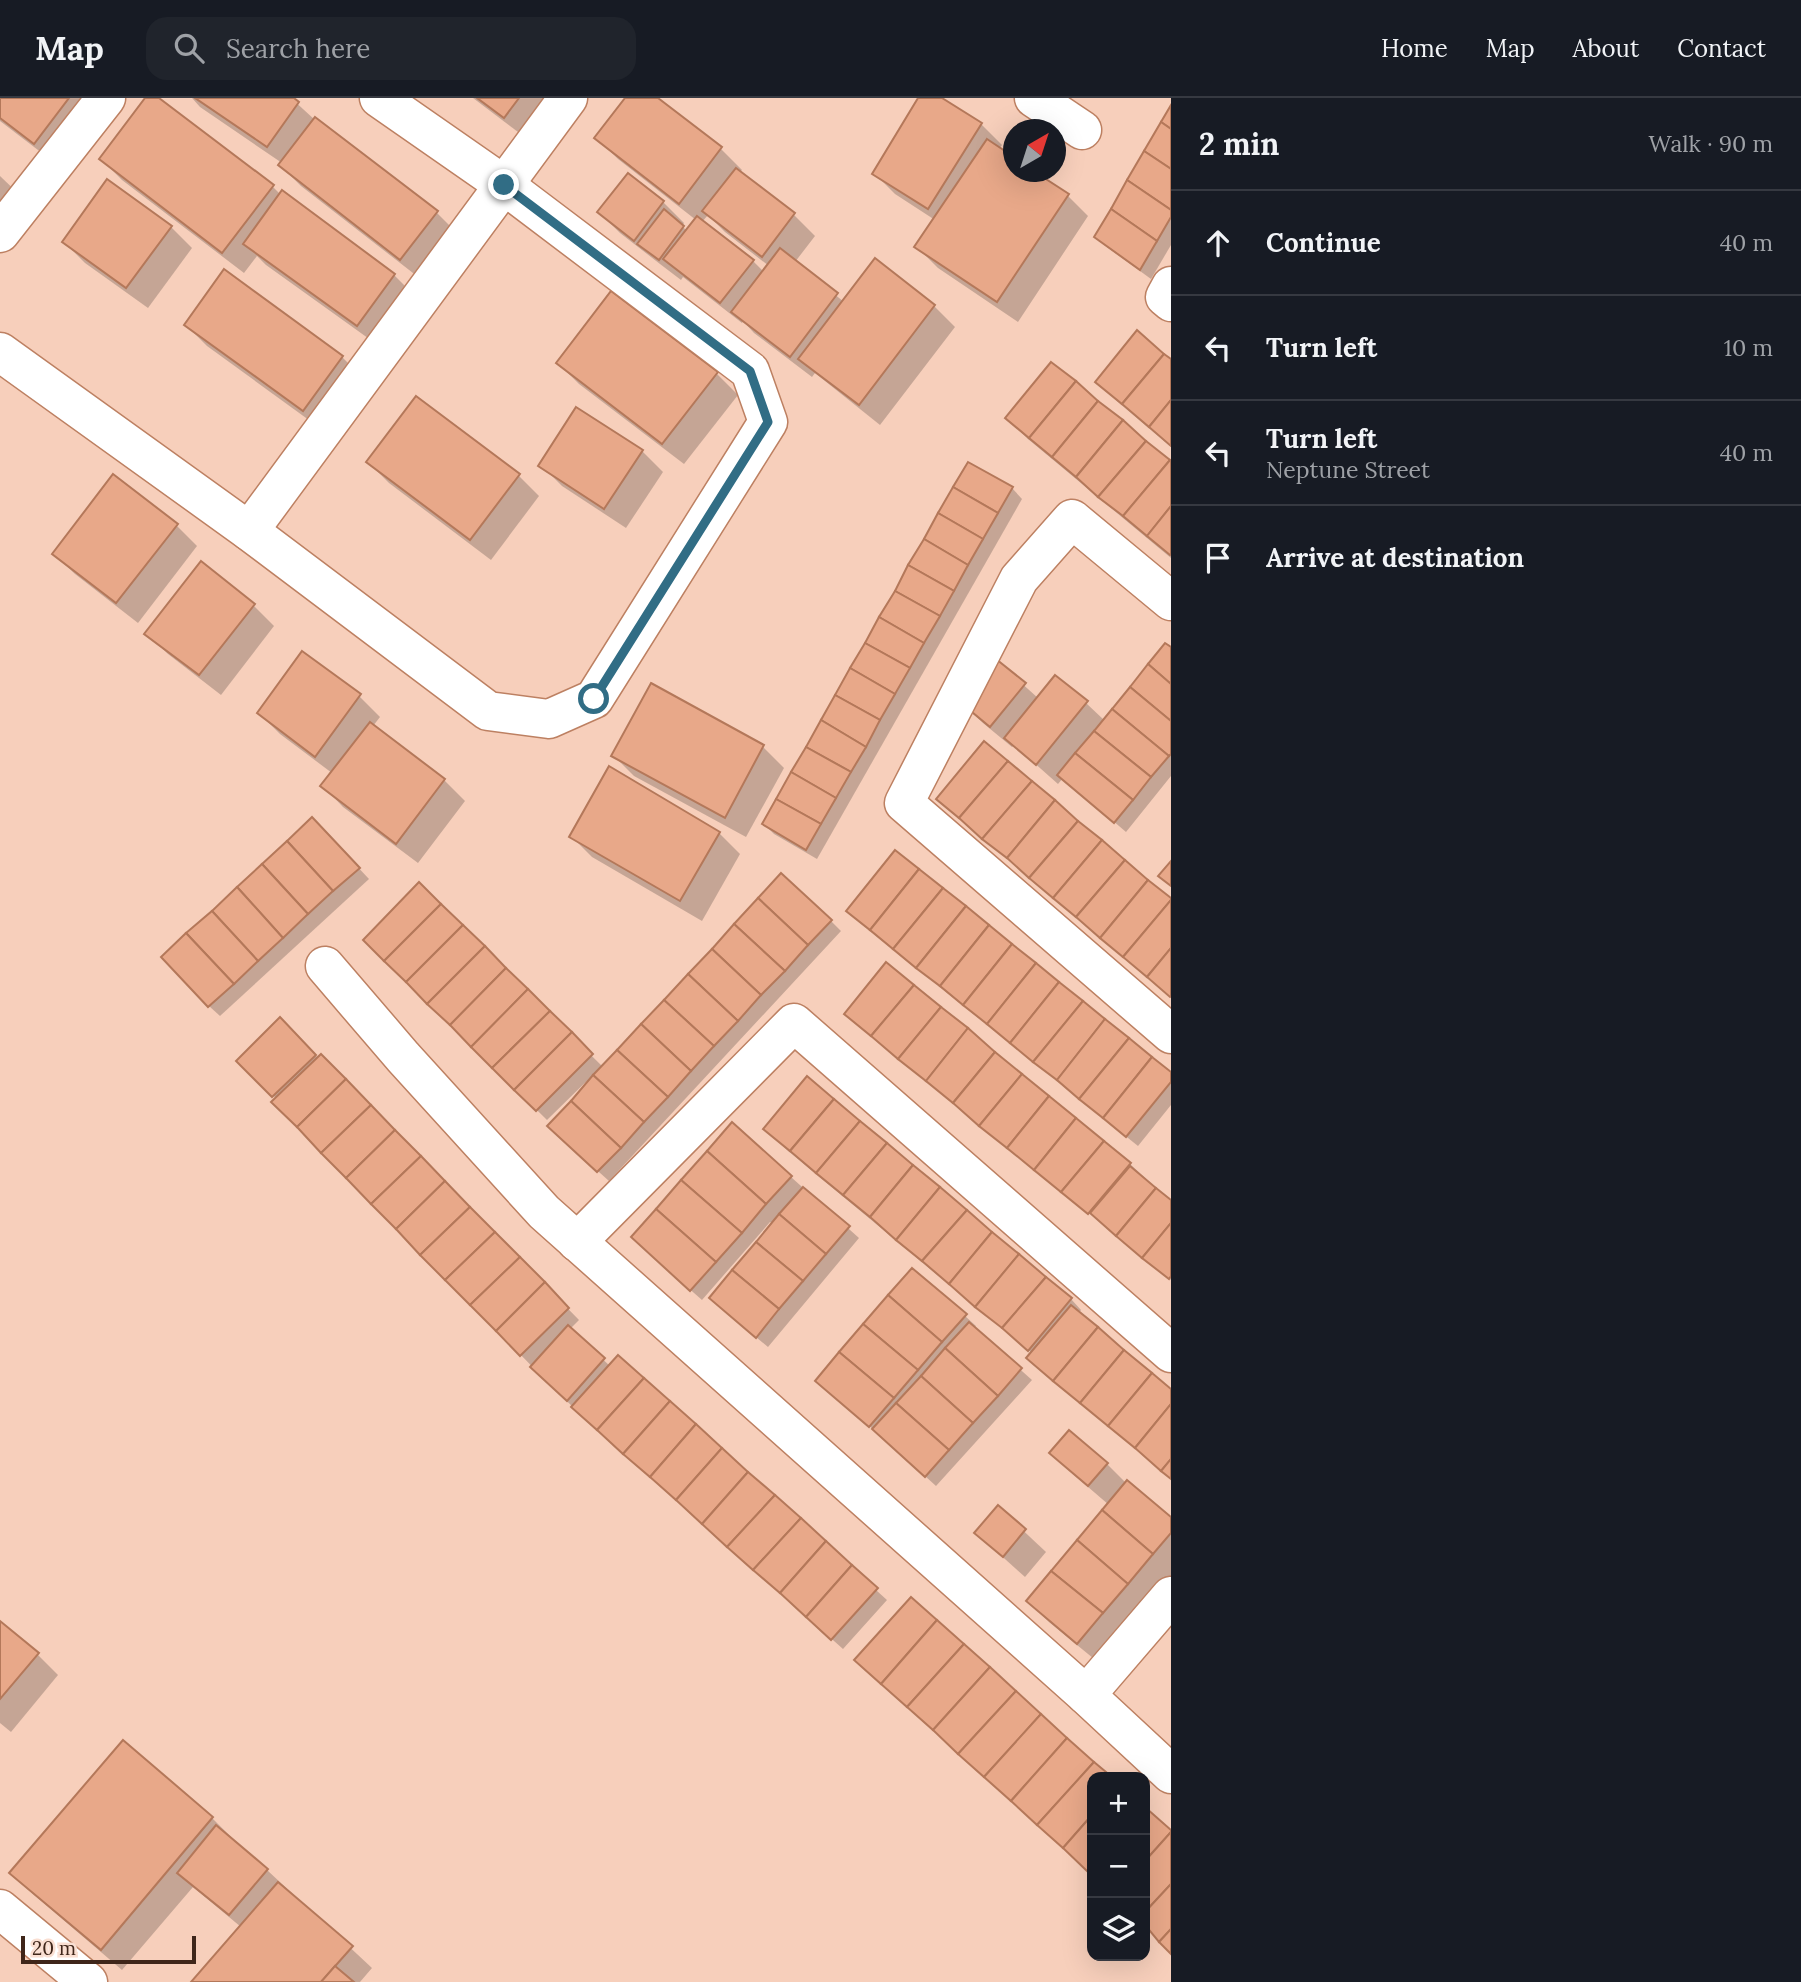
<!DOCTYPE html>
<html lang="en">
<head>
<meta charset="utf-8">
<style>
  :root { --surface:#171b24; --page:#20242c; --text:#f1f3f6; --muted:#9ea1a6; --line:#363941 }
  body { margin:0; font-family:Lora,serif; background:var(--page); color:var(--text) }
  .controls { position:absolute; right:21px; bottom:21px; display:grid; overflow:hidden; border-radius:14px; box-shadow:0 7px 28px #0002 }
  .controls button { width:63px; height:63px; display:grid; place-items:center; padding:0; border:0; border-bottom:2px solid var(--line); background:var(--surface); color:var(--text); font:35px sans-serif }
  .compass { position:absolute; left:1003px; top:21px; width:63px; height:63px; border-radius:50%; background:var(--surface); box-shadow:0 7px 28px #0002; rotate:39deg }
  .scale { position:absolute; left:21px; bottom:18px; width:175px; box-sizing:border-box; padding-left:7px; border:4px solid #3f261a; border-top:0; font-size:19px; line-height:24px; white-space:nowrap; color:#3f261a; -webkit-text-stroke:5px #fadfd2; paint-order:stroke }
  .stop { position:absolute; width:21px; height:21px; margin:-16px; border:5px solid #316d85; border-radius:50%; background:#fff }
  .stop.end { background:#316d85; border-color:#fff; box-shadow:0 2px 7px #0008 }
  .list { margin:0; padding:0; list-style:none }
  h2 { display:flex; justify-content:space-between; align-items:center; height:91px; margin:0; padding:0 28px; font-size:30px }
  h2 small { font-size:23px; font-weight:400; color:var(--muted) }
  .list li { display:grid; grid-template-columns:46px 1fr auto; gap:21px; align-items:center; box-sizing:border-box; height:105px; padding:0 28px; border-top:2px solid var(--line) }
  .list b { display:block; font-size:26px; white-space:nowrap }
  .list p { margin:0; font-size:23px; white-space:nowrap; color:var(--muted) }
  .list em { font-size:23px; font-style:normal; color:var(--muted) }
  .icon { flex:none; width:38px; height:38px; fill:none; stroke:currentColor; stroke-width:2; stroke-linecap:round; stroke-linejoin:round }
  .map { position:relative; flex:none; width:1171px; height:1884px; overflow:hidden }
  header { display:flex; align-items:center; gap:42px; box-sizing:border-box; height:98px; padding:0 35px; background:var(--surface); border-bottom:2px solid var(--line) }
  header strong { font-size:33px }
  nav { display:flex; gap:38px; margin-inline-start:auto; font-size:24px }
  .search { width:490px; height:63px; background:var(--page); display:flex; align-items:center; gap:18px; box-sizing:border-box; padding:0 24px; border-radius:21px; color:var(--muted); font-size:26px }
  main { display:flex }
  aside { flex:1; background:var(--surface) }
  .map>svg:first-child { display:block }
</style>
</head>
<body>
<header>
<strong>Map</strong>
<div class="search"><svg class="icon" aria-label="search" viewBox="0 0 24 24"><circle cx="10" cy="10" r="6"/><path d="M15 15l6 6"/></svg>Search here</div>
<nav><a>Home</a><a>Map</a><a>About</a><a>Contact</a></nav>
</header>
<main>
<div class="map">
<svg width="1171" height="1884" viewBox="0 0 1171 1884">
  <rect width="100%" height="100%" fill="#f7cfbb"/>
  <g fill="#0003" fill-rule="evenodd">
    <path d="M0 0H106L55 65 0 23Z"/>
    <path d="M147 0H156L273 89 281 97 394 177 415 198 379 248 266 167 257 158 244 175 122 82 101 61Z"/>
    <path d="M192 0H291L315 22 437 115 458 136 422 182 301 88 280 67 282 65 200 9Z"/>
    <path d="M473 0H556L526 40Z"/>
    <path d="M627 0H655L721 51 742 72 739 75 794 117 815 138 795 164 844 204 934 208 955 229 880 327 815 275 812 279 754 235 743 223 742 225 683 179 681 182 660 166 620 135 599 114 628 77 663 104 684 125 682 128 687 133 696 122 618 61 597 40ZM708 117 725 134 769 168 764 174 753 163 702 124Z"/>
    <path d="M920 0H939L981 26 1002 47 999 51 1014 74H1032L1067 97 1088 118 1018 224 938 170 917 149 935 122 895 96 874 75Z"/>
    <path d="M1171 10V147L1151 181 1107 149 1096 139Z"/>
    <path d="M0 78 25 102 0 132Z"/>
    <path d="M171 129 192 150 148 210 85 165 64 144Z"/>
    <path d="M611 195 717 276 738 297 684 366 579 286 558 265Z"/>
    <path d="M186 227 342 259 363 280 324 333 207 248Z"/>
    <path d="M1171 263V349L1118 304 1097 283Z"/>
    <path d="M1007 320 1171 366V460L1028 341Z"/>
    <path d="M642 353 663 374 626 430 562 388 541 367Z"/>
    <path d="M368 364 518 377 539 398 491 462 389 385Z"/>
    <path d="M1012 390 1022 401 817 761 774 736 764 726Z"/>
    <path d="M176 427 197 448 138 525 75 476 54 456Z"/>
    <path d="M253 507 274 528 221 597 168 556 147 536Z"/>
    <path d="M1171 552V678L1126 734 1063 680 1058 686 1014 647 1012 649 983 625 962 604 997 563 1038 600 1086 605 1104 622Z"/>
    <path d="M359 598 380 619 373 628 444 682 465 703 418 765 343 709 323 688 332 675 280 636 259 615Z"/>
    <path d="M763 649 784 670 746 739 634 678 613 657Z"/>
    <path d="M323 732 369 781 220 918 209 908Z"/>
    <path d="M719 735 740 756 702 823 592 759 571 738Z"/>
    <path d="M419 787 604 970 831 823 841 833 609 1083 560 1039 601 973 599 971 547 1022 365 842Z"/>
    <path d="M849 813 1171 977V1007L1138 1048 859 824Z"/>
    <path d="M280 921 319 961 332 969 579 1222 570 1231 610 1268 618 1259 887 1502 843 1551 594 1329 553 1290 274 1004 277 1001 238 963Z"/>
    <path d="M857 926 1130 1066 1171 1104V1182Z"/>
    <path d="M766 1031 1071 1201 1081 1212 1079 1215 1171 1293V1381L1039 1270 1032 1255 918 1161 897 1140H893L787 1052Z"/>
    <path d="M791 1079 859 1140 768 1249 721 1210 773 1126 770 1124 702 1202 643 1150Z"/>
    <path d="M912 1172 965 1218 976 1228 974 1230 1032 1282 936 1388 881 1338 828 1293Z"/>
    <path d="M1052 1355 1107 1366 1126 1385 1171 1421V1480L1099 1565 1049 1524 1028 1503 1109 1407 1073 1376Z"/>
    <path d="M998 1409 1046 1454 1025 1479 976 1435Z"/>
    <path d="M912 1501 1109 1679H1092V1776L867 1573Z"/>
    <path d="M0 1525 37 1556 58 1577 11 1634 0 1625Z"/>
    <path d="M123 1644 212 1720 233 1741 232 1743 267 1772 372 1870 360 1884H193L241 1829 193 1789 122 1872 33 1796 12 1775Z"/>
    <path d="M1145 1711 1171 1735V1854L1145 1824Z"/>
  </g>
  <g fill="#e8a889" stroke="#b4785a" stroke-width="2">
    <path d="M0 0H69L34 46 0 20Z"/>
    <path d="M145 0H159L274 87 222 155 99 61Z"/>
    <path d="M195 0H294L299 4 267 49Z"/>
    <path d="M477 0H519L504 20Z"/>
    <path d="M625 0H658L722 49 679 106 594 40Z"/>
    <path d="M918 0H942L982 25 928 111 872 76Z"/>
    <path d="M1171 7V31L1161 24Z"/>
    <path d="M315 19 438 113 400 162 278 67Z"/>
    <path d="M1161 24 1171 31V71L1144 53Z"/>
    <path d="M987 41 1014 59V74H1035L1069 96 997 204 914 149Z"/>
    <path d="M1144 53 1171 71V112L1127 82Z"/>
    <path d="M736 70 795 115 762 159 702 113Z"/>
    <path d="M628 75 664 103 634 143 597 114Z"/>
    <path d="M107 81 172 128 126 190 62 144Z"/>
    <path d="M1127 82 1171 112V119L1157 143 1111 111Z"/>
    <path d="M282 92 395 176 357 228 243 146Z"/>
    <path d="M664 111 684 128 659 162 637 146Z"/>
    <path d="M1111 111 1157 143 1140 172 1094 139Z"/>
    <path d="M697 118 754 162 720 205 663 161Z"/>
    <path d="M780 150 838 195 790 259 731 214Z"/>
    <path d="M875 160 935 207 859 307 798 261Z"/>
    <path d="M224 171 343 258 303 313 184 227Z"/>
    <path d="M611 193 718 274 662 346 556 265Z"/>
    <path d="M1137 232 1164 256 1122 306 1095 284Z"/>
    <path d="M1164 256 1171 261V302L1149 329 1122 306Z"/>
    <path d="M1051 264 1076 283 1029 340 1005 320Z"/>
    <path d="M1076 283 1098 303 1052 359 1029 340Z"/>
    <path d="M416 298 520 376 470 442 366 364Z"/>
    <path d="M1171 302V348L1149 329Z"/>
    <path d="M1098 303 1123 322 1076 379 1052 359Z"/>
    <path d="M576 309 643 352 604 411 538 368Z"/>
    <path d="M1123 322 1146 343 1098 399 1076 379Z"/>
    <path d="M1146 343 1170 362 1123 418 1098 399Z"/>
    <path d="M1170 362 1171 363V408L1147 438 1123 418Z"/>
    <path d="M968 364 1013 389 998 415 953 389Z"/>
    <path d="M113 376 178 426 116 505 52 456Z"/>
    <path d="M953 389 998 415 983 441 938 415Z"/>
    <path d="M1171 408V456L1170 457 1147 438Z"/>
    <path d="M938 415 983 441 968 467 924 441Z"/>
    <path d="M924 441 968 467 954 493 908 467Z"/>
    <path d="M201 463 255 506 199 577 144 536Z"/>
    <path d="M908 467 954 493 940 518 895 493Z"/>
    <path d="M895 493 940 518 924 545 879 519Z"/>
    <path d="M879 519 924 545 910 570 865 545Z"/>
    <path d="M865 545 910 570 895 596 850 570Z"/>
    <path d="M1165 545 1171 549V586L1148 566Z"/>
    <path d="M302 553 361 596 315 659 257 615Z"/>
    <path d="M996 561 1026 585 990 629 960 604Z"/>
    <path d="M1148 566 1171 586V623L1130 589Z"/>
    <path d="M850 570 895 596 880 622 835 597Z"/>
    <path d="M1055 577 1088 603 1036 667 1004 640Z"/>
    <path d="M651 585 764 647 725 720 611 658Z"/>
    <path d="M1130 589 1171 623V656L1169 658 1112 611Z"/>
    <path d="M835 597 880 622 866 649 821 622Z"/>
    <path d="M1112 611 1169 658 1151 679 1094 633Z"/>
    <path d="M821 622 866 649 851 674 806 649Z"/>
    <path d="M370 624 445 681 396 746 320 688Z"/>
    <path d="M1094 633 1151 679 1133 702 1075 655Z"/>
    <path d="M984 643 1008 663 959 720 936 701Z"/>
    <path d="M806 649 851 674 836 700 791 674Z"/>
    <path d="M1075 655 1133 702 1114 725 1057 677Z"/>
    <path d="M1008 663 1032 683 982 741 959 720Z"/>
    <path d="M609 668 720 734 680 803 569 739Z"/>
    <path d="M791 674 836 700 821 726 776 701Z"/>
    <path d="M1032 683 1055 702 1007 760 982 741Z"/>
    <path d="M776 701 821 726 806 752 762 726Z"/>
    <path d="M1055 702 1078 723 1029 780 1007 760Z"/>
    <path d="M312 719 360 770 333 793 287 743Z"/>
    <path d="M1078 723 1102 742 1053 800 1029 780Z"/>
    <path d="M1102 742 1125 762 1076 819 1053 800Z"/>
    <path d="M287 743 333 793 308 816 262 766Z"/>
    <path d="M895 752 919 771 870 832 846 813Z"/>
    <path d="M1125 762 1148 782 1100 840 1076 819Z"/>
    <path d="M1171 763V788L1158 778Z"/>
    <path d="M262 766 308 816 283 840 237 789Z"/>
    <path d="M919 771 943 790 893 851 870 832Z"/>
    <path d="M781 775 832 822 808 847 758 800Z"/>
    <path d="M1148 782 1171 800V802L1123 859 1100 840Z"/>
    <path d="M419 784 441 806 384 863 363 842Z"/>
    <path d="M237 789 283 840 258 863 212 813Z"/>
    <path d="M943 790 966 808 916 870 893 851Z"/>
    <path d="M758 800 808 847 785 873 734 826Z"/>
    <path d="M1171 802V850L1147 879 1123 859Z"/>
    <path d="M441 806 463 827 406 884 384 863Z"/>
    <path d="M966 808 989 827 940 888 916 870Z"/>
    <path d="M212 813 258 863 234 886 186 835Z"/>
    <path d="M734 826 785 873 761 897 712 851Z"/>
    <path d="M463 827 485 848 427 906 406 884Z"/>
    <path d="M989 827 1012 846 963 907 940 888Z"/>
    <path d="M186 835 234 886 208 909 161 859Z"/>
    <path d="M1012 846 1036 865 987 926 963 907Z"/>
    <path d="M485 848 506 870 450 927 427 906Z"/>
    <path d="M1171 850V898L1170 899 1147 879Z"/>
    <path d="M712 851 761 897 738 923 688 876Z"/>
    <path d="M886 864 914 887 871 938 844 916Z"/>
    <path d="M1036 865 1059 884 1010 945 987 926Z"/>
    <path d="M506 870 528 891 471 949 450 927Z"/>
    <path d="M688 876 738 923 714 948 664 902Z"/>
    <path d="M1059 884 1083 903 1033 964 1010 945Z"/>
    <path d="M914 887 941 909 898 961 871 938Z"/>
    <path d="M528 891 550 913 492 970 471 949Z"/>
    <path d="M664 902 714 948 691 973 641 926Z"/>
    <path d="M1083 903 1105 921 1057 982 1033 964Z"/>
    <path d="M941 909 968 930 926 983 898 961Z"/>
    <path d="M550 913 572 934 514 992 492 970Z"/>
    <path d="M280 919 316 957 272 999 236 963Z"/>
    <path d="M1105 921 1129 940 1079 1001 1057 982Z"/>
    <path d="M641 926 691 973 668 999 617 952Z"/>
    <path d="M968 930 995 954 953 1005 926 983Z"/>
    <path d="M572 934 593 956 536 1013 514 992Z"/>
    <path d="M1129 940 1152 959 1103 1020 1079 1001Z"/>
    <path d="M617 952 668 999 644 1024 593 977Z"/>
    <path d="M995 954 1022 976 979 1028 953 1005Z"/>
    <path d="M321 956 346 981 297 1029 271 1004Z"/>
    <path d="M1152 959 1171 974V984L1126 1039 1103 1020Z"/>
    <path d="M1022 976 1049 998 1007 1050 979 1028Z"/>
    <path d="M593 977 644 1024 621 1050 571 1003Z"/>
    <path d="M807 978 834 1001 790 1053 763 1031Z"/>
    <path d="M346 981 371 1007 321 1055 297 1029Z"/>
    <path d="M1049 998 1076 1020 1034 1072 1007 1050Z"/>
    <path d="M834 1001 860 1023 816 1075 790 1053Z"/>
    <path d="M571 1003 621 1050 597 1074 547 1028Z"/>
    <path d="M371 1007 395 1032 346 1080 321 1055Z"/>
    <path d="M1076 1020 1104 1043 1061 1094 1034 1072Z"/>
    <path d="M860 1023 887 1045 843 1097 816 1075Z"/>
    <path d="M732 1024 792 1078 766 1106 707 1053Z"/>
    <path d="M395 1032 421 1058 371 1106 346 1080Z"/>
    <path d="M1104 1043 1131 1065 1088 1116 1061 1094Z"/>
    <path d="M887 1045 913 1067 870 1119 843 1097Z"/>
    <path d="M707 1053 766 1106 742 1135 681 1082Z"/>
    <path d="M421 1058 445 1083 396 1131 371 1106Z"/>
    <path d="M913 1067 940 1089 896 1142 870 1119Z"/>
    <path d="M1130 1068 1156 1090 1116 1138 1090 1115Z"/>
    <path d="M681 1082 742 1135 716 1164 656 1111Z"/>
    <path d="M445 1083 470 1109 420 1157 396 1131Z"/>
    <path d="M803 1089 850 1128 826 1156 779 1116Z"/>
    <path d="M940 1089 967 1112 922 1163 896 1142Z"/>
    <path d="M1156 1090 1171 1102V1125L1142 1160 1116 1138Z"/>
    <path d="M470 1109 495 1134 445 1182 420 1157Z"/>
    <path d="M656 1111 716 1164 690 1193 631 1139Z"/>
    <path d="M967 1112 992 1134 949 1186 922 1163Z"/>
    <path d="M779 1116 826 1156 803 1183 756 1144Z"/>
    <path d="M1171 1125V1178L1169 1181 1142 1160Z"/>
    <path d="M495 1134 520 1159 470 1207 445 1182Z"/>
    <path d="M992 1134 1019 1156 975 1209 949 1186Z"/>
    <path d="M756 1144 803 1183 779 1211 732 1172Z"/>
    <path d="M1019 1156 1046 1179 1002 1230 975 1209Z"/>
    <path d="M520 1159 545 1184 496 1233 470 1207Z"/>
    <path d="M912 1170 967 1216 942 1244 888 1197Z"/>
    <path d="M732 1172 779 1211 756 1240 709 1200Z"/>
    <path d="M1046 1179 1072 1200 1028 1253 1002 1230Z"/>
    <path d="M545 1184 569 1210 520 1258 496 1233Z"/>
    <path d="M888 1197 942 1244 918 1272 863 1226Z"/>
    <path d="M1071 1207 1098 1229 1053 1283 1026 1260Z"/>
    <path d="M969 1224 1022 1270 998 1298 945 1250Z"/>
    <path d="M863 1226 918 1272 894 1300 839 1254Z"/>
    <path d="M568 1227 605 1260 567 1303 530 1269Z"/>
    <path d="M1098 1229 1124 1252 1080 1305 1053 1283Z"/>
    <path d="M945 1250 998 1298 973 1325 921 1278Z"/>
    <path d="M1124 1252 1152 1275 1108 1328 1080 1305Z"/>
    <path d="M839 1254 894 1300 869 1329 815 1283Z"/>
    <path d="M618 1257 644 1280 597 1332 571 1309Z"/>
    <path d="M1152 1275 1171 1291V1306L1135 1350 1108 1328Z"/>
    <path d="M921 1278 973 1325 949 1352 896 1305Z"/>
    <path d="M644 1280 670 1303 623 1356 597 1332Z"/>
    <path d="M670 1303 696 1326 650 1379 623 1356Z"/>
    <path d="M896 1305 949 1352 925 1379 872 1331Z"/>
    <path d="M1171 1306V1361L1161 1373 1135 1350Z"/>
    <path d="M696 1326 722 1350 676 1402 650 1379Z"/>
    <path d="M1069 1332 1108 1365 1088 1388 1049 1355Z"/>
    <path d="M722 1350 748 1374 702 1426 676 1402Z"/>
    <path d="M1171 1361V1381L1161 1373Z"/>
    <path d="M748 1374 775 1397 727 1449 702 1426Z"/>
    <path d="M1127 1382 1171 1419V1435L1153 1456 1102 1412Z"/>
    <path d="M775 1397 801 1420 753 1472 727 1449Z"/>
    <path d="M998 1407 1026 1431 1003 1459 974 1435Z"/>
    <path d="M1102 1412 1153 1456 1128 1486 1077 1442Z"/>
    <path d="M801 1420 826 1443 780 1495 753 1472Z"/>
    <path d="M1077 1442 1128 1486 1103 1515 1051 1473Z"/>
    <path d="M826 1443 852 1467 806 1519 780 1495Z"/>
    <path d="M852 1467 878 1490 831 1542 806 1519Z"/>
    <path d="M1051 1473 1103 1515 1077 1546 1026 1503Z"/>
    <path d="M911 1499 937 1522 881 1586 854 1562Z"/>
    <path d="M937 1522 964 1546 907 1609 881 1586Z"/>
    <path d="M0 1523 39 1555 0 1601Z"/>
    <path d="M964 1546 990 1569 933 1632 907 1609Z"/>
    <path d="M990 1569 1016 1593 958 1656 933 1632Z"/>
    <path d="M1016 1593 1041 1616 984 1679 958 1656Z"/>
    <path d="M1041 1616 1067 1640 1011 1703 984 1679Z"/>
    <path d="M1067 1640 1094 1664 1037 1727 1011 1703Z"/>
    <path d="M123 1642 213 1719 101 1852 9 1775Z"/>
    <path d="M1094 1664 1112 1679H1092V1717L1063 1750 1037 1727Z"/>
    <path d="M1146 1710 1171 1732V1734L1145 1763Z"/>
    <path d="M1092 1717V1769L1088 1774 1063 1750Z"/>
    <path d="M216 1727 268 1771 229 1817 177 1775Z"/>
    <path d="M1171 1734V1786L1145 1814V1763Z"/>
    <path d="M278 1784 353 1848 321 1884H191Z"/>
    <path d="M1171 1786V1831L1159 1844 1145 1827V1814Z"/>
    <path d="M1171 1831V1856L1159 1844Z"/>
    <path d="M335 1868 354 1884H321Z"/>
  </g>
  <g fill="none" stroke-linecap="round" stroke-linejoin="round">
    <defs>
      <g id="street">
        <path d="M1034 0 1082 32"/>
        <path d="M0 135 106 0"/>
        <path d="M1171 188 1165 199 1171 204"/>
        <path d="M0 254 249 433 488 613 549 621 594 601 768 324 750 273 504 87 379 0"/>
        <path d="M249 433 568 0"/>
        <path d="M1171 503 1072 421 1019 481 904 705 1171 936"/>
        <path d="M325 868 403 959 544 1114 1086 1597 1171 1676"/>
        <path d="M577 1144 794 925 1171 1255"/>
        <path d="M1086 1597 1171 1498"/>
        <path d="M0 1811 88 1884"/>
      </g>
    </defs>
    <use href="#street" stroke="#bd8062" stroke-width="41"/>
    <use href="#street" stroke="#fff" stroke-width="38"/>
  </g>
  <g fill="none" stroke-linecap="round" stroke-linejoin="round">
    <path stroke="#316d85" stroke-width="9" d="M504 87 750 273 768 324 594 601"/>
  </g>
</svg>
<div class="controls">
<button>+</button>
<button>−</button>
<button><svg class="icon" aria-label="layers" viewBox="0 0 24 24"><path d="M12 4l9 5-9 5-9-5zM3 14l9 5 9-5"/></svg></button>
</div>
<svg class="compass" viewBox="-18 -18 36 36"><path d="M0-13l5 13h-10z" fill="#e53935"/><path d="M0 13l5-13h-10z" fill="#9ea1a6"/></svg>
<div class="scale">20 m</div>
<div class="stop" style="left:594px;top:601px"></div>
<div class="stop end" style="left:504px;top:87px"></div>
</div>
<aside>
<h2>2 min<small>Walk · 90 m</small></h2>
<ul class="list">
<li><svg class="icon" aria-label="ahead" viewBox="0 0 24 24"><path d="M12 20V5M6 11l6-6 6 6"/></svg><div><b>Continue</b></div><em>40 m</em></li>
<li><svg class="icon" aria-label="left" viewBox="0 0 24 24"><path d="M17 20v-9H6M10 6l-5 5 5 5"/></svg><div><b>Turn left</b></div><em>10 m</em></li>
<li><svg class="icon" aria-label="left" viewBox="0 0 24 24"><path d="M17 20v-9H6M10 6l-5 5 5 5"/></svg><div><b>Turn left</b><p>Neptune Street</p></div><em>40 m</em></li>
<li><svg class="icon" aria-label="arrive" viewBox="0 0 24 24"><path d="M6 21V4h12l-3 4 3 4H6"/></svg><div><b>Arrive at destination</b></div></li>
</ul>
</aside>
</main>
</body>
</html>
